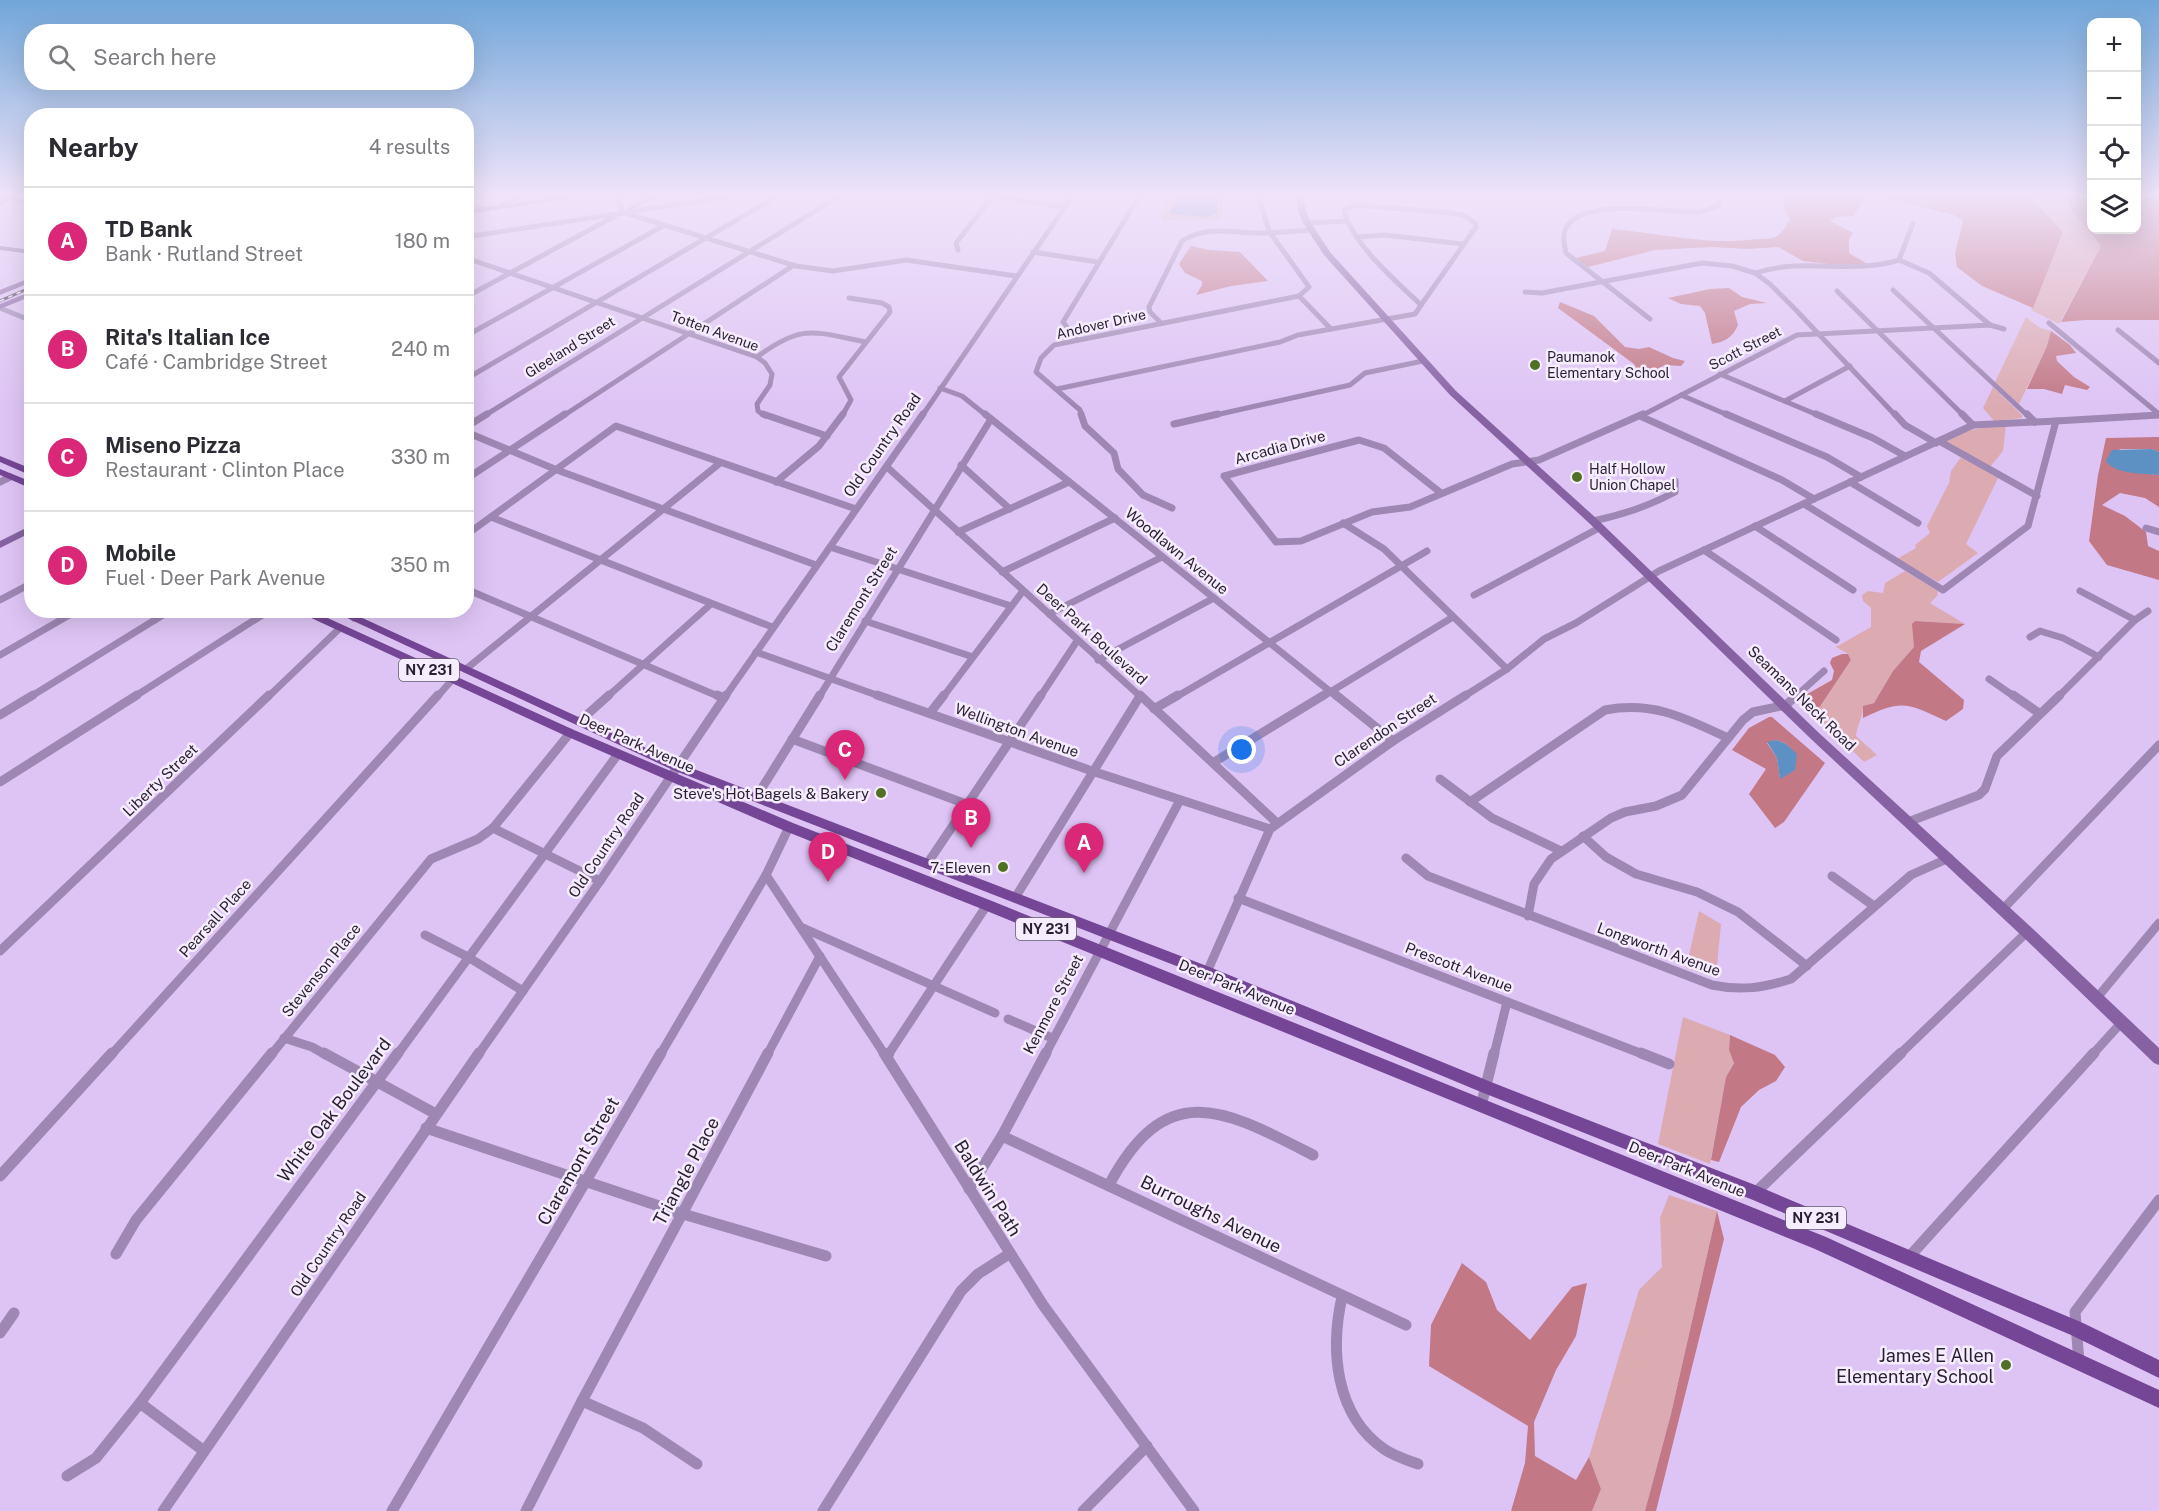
<!DOCTYPE html>
<html lang="en">
<head>
<meta charset="utf-8">
<style>
  :root { --surface:#fff; --page:#f2f2f3; --text:#2b2b33; --muted:#7c7c81; --line:#e1e1e2; --accent:#db2777 }
  body { margin:0; font-family:"Public Sans",sans-serif; background:var(--page); color:var(--text) }
  .controls { position:absolute; right:18px; top:18px; display:grid; overflow:hidden; border-radius:12px; box-shadow:0 6px 24px #0002 }
  .controls button { width:54px; height:54px; display:grid; place-items:center; padding:0; border:0; border-bottom:2px solid var(--line); background:var(--surface); color:var(--text); font:30px sans-serif }
  .you { position:absolute; left:1242px; top:750px; width:21px; height:21px; margin:-15px; border:4px solid #fff; border-radius:50%; background:#1a73e8; box-shadow:0 0 0 9px #1a73e833 }
  .badge { display:grid; place-items:center; width:39px; height:39px; border-radius:50%; background:var(--accent); color:#fff; font-size:20px; font-weight:700 }
  .pin { position:absolute; translate:-50% -50px; filter:drop-shadow(0 2px 3px #0008) }
  .pin::after { content:''; position:absolute; top:32px; width:21px; height:18px; background:inherit; clip-path:polygon(0 0,100% 0,50% 100%) }
  .list { margin:0; padding:0; list-style:none }
  h2 { display:flex; justify-content:space-between; align-items:center; height:78px; margin:0; padding:0 24px; font-size:26px }
  h2 small { font-size:20px; font-weight:400; color:var(--muted) }
  .list li { display:grid; grid-template-columns:39px 1fr auto; gap:18px; align-items:center; box-sizing:border-box; height:108px; padding:0 24px; border-top:2px solid var(--line) }
  .list b { display:block; font-size:22px; white-space:nowrap }
  .list p { margin:0; font-size:20px; white-space:nowrap; color:var(--muted) }
  .list em { font-size:20px; font-style:normal; color:var(--muted) }
  .icon { flex:none; width:33px; height:33px; fill:none; stroke:currentColor; stroke-width:2; stroke-linecap:round; stroke-linejoin:round }
  .map { position:relative; flex:none; width:2159px; height:1511px; overflow:hidden }
  .search { position:absolute; background:var(--surface); box-shadow:0 6px 24px #0002; left:24px; top:24px; width:450px; height:66px; display:flex; align-items:center; gap:15px; box-sizing:border-box; padding:0 21px; border-radius:24px; color:var(--muted); font-size:22px }
  .panel { position:absolute; background:var(--surface); box-shadow:0 6px 24px #0002; left:24px; top:108px; width:450px; height:510px; border-radius:24px }
  .map>svg:first-child { display:block }
</style>
</head>
<body>
<div class="map">
<svg width="2159" height="1511" viewBox="0 0 2159 1511">
  <rect width="100%" height="100%" fill="#dec4f5"/>
  <g fill="#dcabb2">
    <path d="M1174 195H1223L1222 218C1203 223 1182 215 1163 222L1161 217 1165 208V201Z"/>
    <path d="M2029 195H2061L2101 246 2059 324 2031 310 2063 232Z"/>
    <path d="M2026 317 2040 328 2051 331 2047 346 2019 404 1995 382Z"/>
    <path d="M1993 387 2022 415V418L1994 421 1983 408Z"/>
    <path d="M2006 425 2003 451 1990 467 1942 441 1969 430Z"/>
    <path d="M1961 457 1998 478 1966 544 1978 553 1938 582 1897 559 1916 548 1915 545 1930 533 1927 526 1949 483 1951 471Z"/>
    <path d="M1905 571 1938 591 1937 596 1930 603 1965 624 1915 621 1914 647 1893 671 1874 703 1863 706C1863 718 1857 725 1856 736L1877 755 1864 762 1815 714 1851 660 1848 654 1836 647 1871 627V608L1863 601 1862 595 1868 591 1883 593 1885 583Z"/>
    <path d="M1699 911 1721 924 1716 977 1686 968Z"/>
    <path d="M1683 1017 1730 1035 1729 1050 1734 1062 1726 1077 1710 1164 1658 1144Z"/>
    <path d="M1669 1195 1717 1211 1671 1414 1645 1511H1592L1601 1489 1589 1457 1639 1290 1662 1267 1660 1218Z"/>
  </g>
  <g fill="#c27885" fill-rule="evenodd">
    <path d="M1783 195H2029L2063 232 2033 308 1982 286 1957 267 1955 254 1963 221 1954 215 1885 198 1867 196 1853 216 1835 217 1830 221 1853 233 1849 239V253L1869 265H1837L1803 261 1778 247 1747 249 1712 247 1655 250 1588 267 1576 258 1605 251 1612 229C1661 233 1707 246 1756 239 1762 239 1769 239 1775 237 1782 234 1786 226 1790 219L1784 210Z"/>
    <path d="M2061 195H2091L2092 230H2136L2137 195H2159V320H2086L2061 322 2101 246Z"/>
    <path d="M1191 246 1209 250 1240 252 1268 281 1231 286 1196 295 1202 285V281L1185 273 1179 264Z"/>
    <path d="M1729 288 1742 297 1767 303 1750 304 1734 311 1738 325C1733 337 1725 342 1712 344L1705 313 1700 306 1681 304 1668 298 1710 289Z"/>
    <path d="M1560 302 1594 316 1625 347 1639 349 1649 347 1673 358 1685 361 1681 366 1665 365 1642 377 1634 364 1558 308Z"/>
    <path d="M2051 331 2070 345 2076 353 2056 356 2057 361 2074 377 2090 387 2087 390 2065 385 2062 394 2044 389H2027L2047 346Z"/>
    <path d="M2159 437V452L2152 449H2119L2143 473 2159 475V507L2145 498 2120 493 2102 505 2125 516 2146 532 2148 546 2159 551V580L2107 565 2089 541 2098 475 2106 438Z"/>
    <path d="M1915 621 1965 624 1921 651 1919 662 1964 700 1963 709 1946 721C1907 703 1902 699 1863 718V706L1874 703 1893 671 1914 647 1912 624Z"/>
    <path d="M1842 654H1848L1851 660 1815 714 1802 697 1832 680 1834 671 1830 663 1832 658Z"/>
    <path d="M1769 717H1772L1825 763 1784 822 1775 828 1749 794 1766 769 1732 750 1749 728ZM1776 740 1786 744 1797 755 1780 778 1777 758 1767 743Z"/>
    <path d="M1730 1035 1775 1055 1785 1067 1776 1081 1759 1090 1741 1107 1719 1162 1711 1160 1726 1077 1734 1063 1729 1050Z"/>
    <path d="M1717 1211 1724 1239 1656 1511H1645L1671 1414Z"/>
    <path d="M1462 1263 1486 1282 1497 1310 1530 1340 1572 1287 1587 1283 1576 1336 1556 1370 1534 1422 1535 1456 1576 1480 1589 1457 1601 1489 1592 1511H1511L1525 1463 1528 1426 1429 1366 1431 1325Z"/>
  </g>
  <g fill="#5e91c3">
    <path d="M1182 195H1217V213L1208 217 1171 214 1170 212Z"/>
    <path d="M2152 449 2159 452V475C2143 473 2115 475 2106 461L2112 450Z"/>
    <path d="M1776 740 1786 744 1797 754 1795 770 1780 779 1777 758 1767 742Z"/>
  </g>
  <g fill="none" stroke-linecap="round" stroke-linejoin="round">
    <g stroke="#9e87b3" stroke-width="5">
      <path d="M2 195 32 204"/>
      <path d="M617 195 622 212 796 266 833 271 906 260 1016 276"/>
      <path d="M986 195 1064 207"/>
      <path d="M466 201 483 210"/>
      <path d="M1355 205 1453 213 1463 215 1475 223 1476 227 1421 305C1396 281 1352 244 1344 210Z"/>
      <path d="M496 208 521 195"/>
      <path d="M629 209 655 195"/>
      <path d="M1307 223 1347 221"/>
      <path d="M466 237 739 195"/>
      <path d="M1357 237 1385 235 1463 244"/>
      <path d="M958 250 956 243 993 196"/>
      <path d="M1033 252 1098 262"/>
      <path d="M466 258 757 357 765 363 772 374 770 385 757 404 758 411 765 416"/>
      <path d="M1899 260 1929 273 1990 325"/>
      <path d="M1755 273C1803 257 1851 275 1899 260L1913 223"/>
      <path d="M1893 290 2028 416"/>
      <path d="M1837 291 1964 416"/>
      <path d="M1525 292 1542 293 1702 263 1732 266 1755 273 1770 284 1795 309 1896 416"/>
      <path d="M1299 296 1331 329"/>
      <path d="M466 297 615 216"/>
      <path d="M0 308 32 321"/>
      <path d="M1650 319 1566 253C1565 248 1563 240 1564 235 1569 194 1670 213 1697 212 1706 211 1711 209 1719 205L1720 195"/>
      <path d="M1161 323 1150 312 1149 307 1182 241C1205 225 1233 233 1259 233 1277 233 1294 231 1311 230"/>
      <path d="M2049 323 2159 414"/>
      <path d="M2118 330 2159 363"/>
      <path d="M466 336 663 226"/>
      <path d="M1076 339 1063 322 1140 195"/>
      <path d="M757 357C803 323 813 332 866 342"/>
      <path d="M1720 374 1820 416"/>
      <path d="M466 379 779 195"/>
      <path d="M940 388 962 396 987 416"/>
      <path d="M1057 389 1280 342 1298 335 1415 314 1421 305"/>
      <path d="M1681 395 1730 416"/>
      <path d="M1785 401 1850 366"/>
      <path d="M484 416 841 195"/>
      <path d="M563 416 794 265"/>
      <path d="M842 416 851 400 839 377 890 312 889 307 882 303 849 298"/>
      <path d="M922 416 1073 195"/>
      <path d="M1082 416 1080 410 1036 372 1041 358 1054 345 1299 296 1309 287 1269 231 1258 195"/>
      <path d="M1211 416 1350 385 1365 373 1423 361"/>
      <path d="M1641 416 1797 335 1990 325 2004 329"/>
      <path d="M2146 416 2159 415"/>
    </g>
    <g stroke="#9e87b3" stroke-width="7">
      <path d="M763 414 827 436"/>
      <path d="M985 414 1337 697"/>
      <path d="M1081 414 1085 426 1114 453 1118 469 1143 495 1172 508"/>
      <path d="M1726 414 1827 457 1861 477"/>
      <path d="M1816 414 1873 438 1905 456"/>
      <path d="M1895 414 1905 425 1936 443"/>
      <path d="M1962 414 1973 425"/>
      <path d="M2027 414 2035 422"/>
      <path d="M1640 416 1782 480 1814 499"/>
      <path d="M1174 424 1218 414"/>
      <path d="M466 427 487 414"/>
      <path d="M466 432 557 470 816 565"/>
      <path d="M1939 441 2037 496"/>
      <path d="M961 465 1010 509"/>
      <path d="M887 467 1141 697"/>
      <path d="M466 479 565 414"/>
      <path d="M0 482 10 477"/>
      <path d="M776 482 819 446 843 414"/>
      <path d="M1850 482 1918 523"/>
      <path d="M1441 493 1384 448 1359 440 1224 476 1276 542 1301 541 1372 512 1410 507 1512 464 1539 460 1643 414"/>
      <path d="M1804 504 1943 590 2028 526 2056 421 2159 415"/>
      <path d="M491 517 772 627"/>
      <path d="M1593 521C1622 515 1649 506 1675 492V481"/>
      <path d="M1343 523 1384 549 1507 669"/>
      <path d="M1755 526 1853 590"/>
      <path d="M2146 528 2159 532"/>
      <path d="M958 532 1069 482"/>
      <path d="M466 535 616 426 856 509"/>
      <path d="M830 547 1011 606"/>
      <path d="M1704 550 1836 640"/>
      <path d="M1002 572 1115 518"/>
      <path d="M466 589 720 697"/>
      <path d="M2080 591 2135 620"/>
      <path d="M1474 595 1599 528"/>
      <path d="M0 600 32 583"/>
      <path d="M1049 614 1162 557"/>
      <path d="M354 618 364 610"/>
      <path d="M865 621 973 657"/>
      <path d="M2030 637 2040 631 2063 638 2099 657"/>
      <path d="M756 652 882 697"/>
      <path d="M0 655 78 610"/>
      <path d="M1098 660 1214 598"/>
      <path d="M466 669 720 463"/>
      <path d="M1989 679 2015 697"/>
      <path d="M30 697 171 610"/>
      <path d="M134 697 270 610"/>
      <path d="M268 697 340 628"/>
      <path d="M437 697 452 680"/>
      <path d="M607 697 711 604"/>
      <path d="M725 697 923 414"/>
      <path d="M819 697 991 419"/>
      <path d="M943 697 1023 591"/>
      <path d="M1040 697 1077 641"/>
      <path d="M1176 697 1427 551"/>
      <path d="M1322 697 1453 617"/>
      <path d="M1463 697 1507 669 1544 639 1576 623 1659 571 1973 425 2056 421"/>
      <path d="M1795 697 1824 671"/>
      <path d="M2058 697 2135 620 2148 611"/>
    </g>
    <g stroke="#9e87b3" stroke-width="9">
      <path d="M717 695 724 698"/>
      <path d="M877 695 1092 771 1270 829"/>
      <path d="M1140 695 1277 823"/>
      <path d="M1336 695 1393 741"/>
      <path d="M2013 695 2039 713"/>
      <path d="M1154 709 1178 695"/>
      <path d="M930 713 944 695"/>
      <path d="M0 715 33 695"/>
      <path d="M580 721 609 695"/>
      <path d="M792 739 966 804"/>
      <path d="M1214 762 1324 695"/>
      <path d="M1440 779 1492 818 1561 851"/>
      <path d="M0 782 137 695"/>
      <path d="M757 796 820 695"/>
      <path d="M1470 802 1605 710C1654 701 1685 718 1728 738"/>
      <path d="M1908 822 1979 795 1985 789 1997 756 2060 695"/>
      <path d="M493 828 600 881"/>
      <path d="M1583 836 1606 857 1636 874 1697 892 1738 912 1807 966"/>
      <path d="M1406 858 1428 876 1712 985C1741 991 1763 988 1791 979L1911 875 1949 858"/>
      <path d="M927 864 1041 695"/>
      <path d="M766 875 885 1055"/>
      <path d="M1832 876 1874 906"/>
      <path d="M1015 898 1140 696"/>
      <path d="M1238 898 1645 1055"/>
      <path d="M2003 909 2159 745"/>
      <path d="M1528 916 1534 884 1551 859 1611 818 1625 812 1656 806 1682 795 1743 720 1753 712 1786 705 1797 695"/>
      <path d="M803 928 995 1013"/>
      <path d="M425 935 468 957 523 991"/>
      <path d="M0 951 269 695"/>
      <path d="M1207 972 1270 829 1393 741 1466 695"/>
      <path d="M2096 999 2159 923"/>
      <path d="M1008 1019 1052 1038"/>
      <path d="M284 1038 312 1047 326 1055"/>
      <path d="M111 1055 438 695"/>
      <path d="M271 1055 431 859 478 839 493 828 570 733"/>
      <path d="M397 1055 618 754"/>
      <path d="M478 1055 600 881 726 695"/>
      <path d="M660 1055 766 875 789 827"/>
      <path d="M767 1055 820 956"/>
      <path d="M888 1055 987 905"/>
      <path d="M1045 1055 1180 800"/>
      <path d="M1494 1055 1507 1002"/>
      <path d="M1899 1055 2027 932"/>
      <path d="M2092 1055 2121 1023"/>
    </g>
    <g stroke="#9e87b3" stroke-width="11">
      <path d="M324 1053 436 1114"/>
      <path d="M884 1053 1043 1305 1194 1511"/>
      <path d="M1641 1053 1669 1064"/>
      <path d="M887 1057 889 1053"/>
      <path d="M1481 1106 1494 1053"/>
      <path d="M426 1128 683 1214 826 1256"/>
      <path d="M1002 1136 1406 1325"/>
      <path d="M0 1176 112 1053"/>
      <path d="M1109 1185C1167 1076 1225 1110 1313 1155"/>
      <path d="M969 1189 1002 1136 1046 1053"/>
      <path d="M1755 1193 1901 1053"/>
      <path d="M116 1254 136 1220 272 1053"/>
      <path d="M1909 1257 2094 1053"/>
      <path d="M1342 1297C1330 1350 1335 1415 1384 1449 1394 1456 1407 1460 1418 1464"/>
      <path d="M0 1333 14 1313"/>
      <path d="M2079 1362 2075 1312 2159 1200"/>
      <path d="M582 1401 643 1428 697 1464"/>
      <path d="M140 1403 204 1451"/>
      <path d="M67 1476 96 1458 140 1403 398 1053"/>
      <path d="M163 1511 479 1053"/>
      <path d="M392 1511 661 1053"/>
      <path d="M526 1511 582 1401 768 1053"/>
      <path d="M823 1511 961 1291 978 1274 1009 1254"/>
      <path d="M1083 1511 1147 1446"/>
    </g>
    <g fill="#8662a2" fill-rule="evenodd">
      <path d="M14 195H24L0 205V200Z"/>
      <path d="M565 195H583L579 197 466 214V210Z"/>
      <path d="M1296 195H1303L1306 211 1311 223 1330 252 1456 391 1597 519 1819 733 2032 928 2159 1048V1065L2154 1063 2022 936 1811 739 1589 523 1450 395 1324 255 1303 223 1298 211Z"/>
      <path d="M0 246 32 250V254L0 250Z"/>
      <path d="M32 277V282L0 295V290Z"/>
      <path d="M32 291V296L0 309V304Z"/>
      <path d="M32 525V532L0 548V541Z"/>
    </g>
    <g fill="#744695" fill-rule="evenodd">
      <path d="M0 456 32 469V476L0 462Z"/>
      <path d="M0 469 32 482V489L0 475Z"/>
      <path d="M294 610H310L574 730 793 823 992 901 1826 1237 2159 1390V1408L1815 1249 982 909 785 831 566 736Z"/>
      <path d="M330 610H345L681 764 1212 968 1491 1082 1755 1185 2083 1323 2159 1360V1378L2071 1335 1753 1200 1481 1092 1202 976 673 770Z"/>
    </g>
    <defs>
      <path id="rail" d="M0 301 32 287"/>
    </defs>
    <use href="#rail" stroke="#3c3045" stroke-width="3"/>
    <use href="#rail" stroke="#f5edfd" stroke-width="1.5" stroke-dasharray="4.5" stroke-linecap="butt"/>
  </g>
  <linearGradient id="sky" x2="0" y2="1"><stop stop-color="#71a6d9"/><stop offset="0.48" stop-color="#f0e4fa"/><stop offset="1" stop-color="#f0e4fa" stop-opacity="0"/></linearGradient>
  <rect width="2159" height="406" fill="url(#sky)"/>
  <g fill="#517026" stroke="#f5edfd" stroke-width="2">
    <circle cx="1535" cy="365" r="6"/>
    <circle cx="1577" cy="477" r="6"/>
    <circle cx="881" cy="793" r="6"/>
    <circle cx="1003" cy="867" r="6"/>
    <circle cx="2006" cy="1365" r="6"/>
  </g>
  <g text-anchor="middle" dominant-baseline="central" stroke-width="5" stroke-linejoin="round" paint-order="stroke">
    <g font-size="14" fill="#291f31" stroke="#f5edfd">
      <text transform="translate(1101 324) rotate(-13)">Andover Drive</text>
      <text transform="translate(715 331) rotate(20)">Totten Avenue</text>
      <text transform="translate(570 347) rotate(-32)">Gleeland Street</text>
      <text transform="translate(1745 348) rotate(-27)">Scott Street</text>
    </g>
    <g font-size="14" fill="#291f31" stroke="#f5edfd" text-anchor="start">
      <text x="1547" y="357">Paumanok<tspan x="1547" dy="16">Elementary School</tspan></text>
      <text x="1589" y="469">Half Hollow<tspan x="1589" dy="16">Union Chapel</tspan></text>
    </g>
    <g fill="#f5edfd" stroke="#665d6e" stroke-width="1.5">
      <rect x="399" y="659" width="60" height="22" rx="4.5"/>
      <rect x="1016" y="918" width="60" height="22" rx="4.5"/>
      <rect x="1786" y="1207" width="60" height="22" rx="4.5"/>
    </g>
    <g font-size="14" font-weight="bold" fill="#291f31">
      <text x="429" y="670">NY 231</text>
      <text x="1046" y="929">NY 231</text>
      <text x="1816" y="1218">NY 231</text>
    </g>
    <g font-size="15" fill="#291f31" stroke="#f5edfd">
      <text transform="translate(882 445) rotate(-55)">Old Country Road</text>
      <text transform="translate(1280 447) rotate(-15)">Arcadia Drive</text>
      <text transform="translate(1177 551) rotate(39)">Woodlawn Avenue</text>
      <text transform="translate(861 599) rotate(-58)">Claremont Street</text>
      <text transform="translate(1092 634) rotate(42)">Deer Park Boulevard</text>
      <text transform="translate(1802 698) rotate(44)">Seamans Neck Road</text>
      <text transform="translate(1017 730) rotate(20)">Wellington Avenue</text>
      <text transform="translate(1385 730) rotate(-34)">Clarendon Street</text>
      <text transform="translate(637 743) rotate(24)">Deer Park Avenue</text>
      <text transform="translate(160 780) rotate(-44)">Liberty Street</text>
      <text transform="translate(606 845) rotate(-56)">Old Country Road</text>
      <text transform="translate(215 918) rotate(-48)">Pearsall Place</text>
      <text transform="translate(1659 949) rotate(20)">Longworth Avenue</text>
      <text transform="translate(1459 967) rotate(21)">Prescott Avenue</text>
      <text transform="translate(321 970) rotate(-51)">Stevenson Place</text>
      <text transform="translate(1237 987) rotate(22)">Deer Park Avenue</text>
      <text transform="translate(1053 1004) rotate(-62)">Kenmore Street</text>
      <text transform="translate(1687 1169) rotate(22)">Deer Park Avenue</text>
      <text transform="translate(328 1244) rotate(-56)">Old Country Road</text>
    </g>
    <g font-size="15" fill="#291f31" stroke="#f5edfd" text-anchor="end">
      <text x="869" y="793">Steve's Hot Bagels &amp; Bakery</text>
      <text x="991" y="867">7-Eleven</text>
    </g>
    <g font-size="18" fill="#291f31" stroke="#f5edfd">
      <text transform="translate(334 1110) rotate(-53)">White Oak Boulevard</text>
      <text transform="translate(578 1161) rotate(-60)">Claremont Street</text>
      <text transform="translate(686 1171) rotate(-62)">Triangle Place</text>
      <text transform="translate(988 1188) rotate(58)">Baldwin Path</text>
      <text transform="translate(1211 1214) rotate(26)">Burroughs Avenue</text>
    </g>
    <g font-size="18" fill="#291f31" stroke="#f5edfd" text-anchor="end">
      <text x="1994" y="1355">James E Allen<tspan x="1994" dy="21">Elementary School</tspan></text>
    </g>
  </g>
</svg>
<div class="controls">
<button>+</button>
<button>−</button>
<button><svg class="icon" aria-label="locate" viewBox="0 0 24 24"><circle cx="12" cy="12" r="6"/><path d="M12 2v4M12 18v4M2 12h4M18 12h4"/></svg></button>
<button><svg class="icon" aria-label="layers" viewBox="0 0 24 24"><path d="M12 4l9 5-9 5-9-5zM3 14l9 5 9-5"/></svg></button>
</div>
<div class="you"></div>
<div class="pin badge" style="left:1084px;top:873px">A</div>
<div class="pin badge" style="left:971px;top:848px">B</div>
<div class="pin badge" style="left:845px;top:780px">C</div>
<div class="pin badge" style="left:828px;top:882px">D</div>
<div class="search"><svg class="icon" aria-label="search" viewBox="0 0 24 24"><circle cx="10" cy="10" r="6"/><path d="M15 15l6 6"/></svg>Search here</div>
<section class="panel">
<h2>Nearby<small>4 results</small></h2>
<ul class="list">
<li><span class="badge">A</span><div><b>TD Bank</b><p>Bank · Rutland Street</p></div><em>180 m</em></li>
<li><span class="badge">B</span><div><b>Rita's Italian Ice</b><p>Café · Cambridge Street</p></div><em>240 m</em></li>
<li><span class="badge">C</span><div><b>Miseno Pizza</b><p>Restaurant · Clinton Place</p></div><em>330 m</em></li>
<li><span class="badge">D</span><div><b>Mobile</b><p>Fuel · Deer Park Avenue</p></div><em>350 m</em></li>
</ul>
</section>
</div>
</body>
</html>
